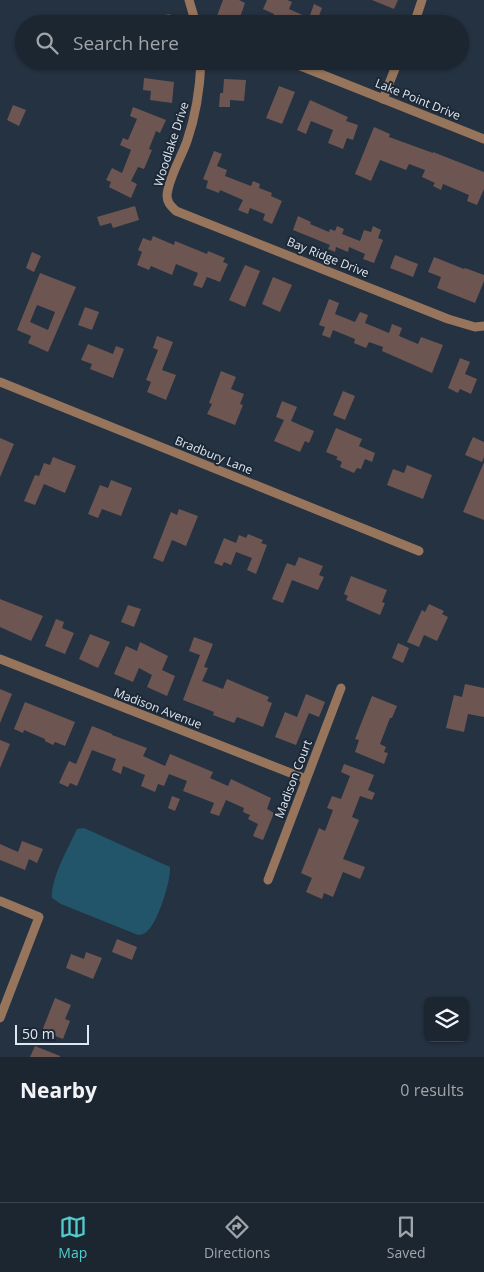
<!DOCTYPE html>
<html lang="en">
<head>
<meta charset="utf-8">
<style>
  :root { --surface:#1c2631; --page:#29323d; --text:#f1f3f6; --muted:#a0a5ab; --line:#3a434d; --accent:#52cdce }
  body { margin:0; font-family:"Open Sans",sans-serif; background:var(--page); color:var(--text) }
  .controls { position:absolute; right:15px; bottom:15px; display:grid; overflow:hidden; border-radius:8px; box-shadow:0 1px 4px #0004 }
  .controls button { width:45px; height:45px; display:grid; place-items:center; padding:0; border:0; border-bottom:1px solid var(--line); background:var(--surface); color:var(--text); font:25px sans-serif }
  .scale { position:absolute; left:15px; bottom:12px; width:74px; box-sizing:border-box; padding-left:5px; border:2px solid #dfe7f0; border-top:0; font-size:14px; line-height:18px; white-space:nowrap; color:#dfe7f0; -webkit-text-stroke:4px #1c2836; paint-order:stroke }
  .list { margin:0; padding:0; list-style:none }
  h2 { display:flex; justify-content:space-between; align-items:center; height:65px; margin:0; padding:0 20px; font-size:21px }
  h2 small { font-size:16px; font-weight:400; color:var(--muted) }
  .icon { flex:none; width:28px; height:28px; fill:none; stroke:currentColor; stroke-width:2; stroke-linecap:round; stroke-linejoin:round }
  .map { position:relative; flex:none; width:484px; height:1057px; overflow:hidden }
  .search { position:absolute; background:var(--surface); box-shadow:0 1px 4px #0004; left:15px; right:15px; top:15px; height:55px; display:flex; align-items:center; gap:12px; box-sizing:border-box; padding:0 18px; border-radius:28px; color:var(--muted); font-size:19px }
  .sheet { height:145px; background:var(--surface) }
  nav { display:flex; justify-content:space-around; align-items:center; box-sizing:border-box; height:70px; border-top:1px solid var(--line); background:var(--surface); font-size:14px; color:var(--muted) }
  nav a { display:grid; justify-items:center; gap:2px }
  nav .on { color:var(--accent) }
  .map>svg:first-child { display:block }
</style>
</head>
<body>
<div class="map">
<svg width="484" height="1057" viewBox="0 0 484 1057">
  <rect width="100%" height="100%" fill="#253241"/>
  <path fill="#22556a" d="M84 828 170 867C171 881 157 926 145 933 143 934 140 935 138 935L61 904 52 898C51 877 68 849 77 829Z"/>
  <g fill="#6d5652" fill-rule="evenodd">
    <path d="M223 0H239L245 3 238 23 217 16Z"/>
    <path d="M267 0H287L292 2 289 9 309 18 314 4 322 8 317 21 323 24H270L274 14 263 9Z"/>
    <path d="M372 0H398L394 9Z"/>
    <path d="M170 14 171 24H139V20Z"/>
    <path d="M144 78 174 82 172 103 150 100 151 91 143 90Z"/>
    <path d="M224 79 246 80 244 101 230 100V107H219L220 93H223Z"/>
    <path d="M279 86 295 92 282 124 266 118Z"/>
    <path d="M310 100 348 117 346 121 358 125 353 140 347 138 343 149 328 143 333 130 311 121 306 134 297 130Z"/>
    <path d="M13 105 26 110 19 126 7 120Z"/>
    <path d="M133 107 166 120 160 133 156 131 149 149 152 150 144 169 138 167 131 181 137 184 131 198 109 187 111 182 106 180 112 168 122 173 131 150 120 145 123 138 128 140 137 119 130 116Z"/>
    <path d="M374 127 390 134 389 137 433 153V152L484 172V189L477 205 467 201 469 195 443 184 441 190 433 186 435 183 422 177 425 170 409 164 406 170 380 160 371 181 355 174Z"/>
    <path d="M214 151 222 154 217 166 227 170 225 176 251 186 253 181 260 184 259 188 272 193 271 196 282 201 272 224 263 220 265 214 250 208 248 214 238 210 243 200 220 190 219 193 206 188 208 181 203 179Z"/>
    <path d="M135 206 139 220 113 228 111 223 100 226 97 217Z"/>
    <path d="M298 216 311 222 310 224 329 232 330 229 335 231 337 226 344 229 342 234 360 241 364 230 371 232 373 226 381 230 378 238 383 240 374 263 363 259 365 254 349 247 348 252 336 247 335 252 328 249 330 245 293 230Z"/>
    <path d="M153 236 174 245 175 241 207 254 208 251 225 258 223 262 228 264 220 282 207 277 202 288 193 285 198 273 176 264 172 275 151 266 149 270 137 265 142 252 138 250 143 238 151 241Z"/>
    <path d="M32 252 41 256 34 272 26 268Z"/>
    <path d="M395 255 418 264 413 277 390 268Z"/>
    <path d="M434 257 464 269 465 268 484 275V281L475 303 437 288 441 277 428 272Z"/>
    <path d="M245 265 260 271 245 307 229 300Z"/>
    <path d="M40 273 76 287 48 352 28 343 31 336 17 330ZM37 305 55 312 48 330 30 322Z"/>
    <path d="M273 277 292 285 280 312 262 304Z"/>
    <path d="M329 299 339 303 335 314 355 322 360 312 368 315 365 323 389 333 392 324 402 328 399 336 418 344 421 337 443 345 432 373 382 351 383 347 369 342 366 348 354 343 355 339 333 330 330 338 322 335 325 327 319 325Z"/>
    <path d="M85 307 99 312 92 330 78 325Z"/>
    <path d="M157 336 173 342 162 370 176 375 166 400 147 392 151 382 146 380 158 350 153 348Z"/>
    <path d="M88 344 113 354 116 346 124 349 113 378 90 369 92 364 81 360Z"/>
    <path d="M460 358 470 362 465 374 477 379 471 394 460 389 458 393 448 388Z"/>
    <path d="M221 371 236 377 231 389 244 394 240 404 243 405 235 425 207 414 212 404 209 403Z"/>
    <path d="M343 391 355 396 345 420 333 415Z"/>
    <path d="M282 401 297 407 291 421 314 431 309 443 305 441 300 452 274 441 284 420 276 417Z"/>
    <path d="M336 428 362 439 359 446 375 453 372 462 365 459 361 469 357 468 354 473 340 467 342 462 336 459 338 457 326 452Z"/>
    <path d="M473 437 484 442V457L482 462 465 455Z"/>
    <path d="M0 438 14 444 0 477Z"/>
    <path d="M53 457 76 466 65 493 44 484 35 505 24 501 35 475 39 476 44 463 50 465Z"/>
    <path d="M484 462V520L463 512Z"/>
    <path d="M407 465 432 475 423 499 387 485 393 469 404 473Z"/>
    <path d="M111 480 132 488 121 516 102 509 98 518 88 514 100 485 108 488Z"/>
    <path d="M179 509 198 516 186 546 172 540 163 562 153 558 171 512 177 515Z"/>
    <path d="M248 534 263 540 261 543 267 545 256 574 247 570 252 558 236 552 231 565 224 562 222 566 214 563 224 538 236 543 239 535 246 538Z"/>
    <path d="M299 557 323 566 319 575 324 577 318 590 292 580 283 603 272 599 287 563 295 566Z"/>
    <path d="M351 576 387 590 382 602 385 603 380 615 346 600 348 596 344 594Z"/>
    <path d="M0 599 43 616 31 641 0 627Z"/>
    <path d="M429 604 444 611 442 614 448 617 437 641 424 635 419 647 407 642 422 610 425 612Z"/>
    <path d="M128 605 141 609 134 627 121 622Z"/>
    <path d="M56 619 64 622 62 628 74 633 65 654 45 646Z"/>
    <path d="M90 634 110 642 98 668 79 659Z"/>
    <path d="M194 637 213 644 204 667 208 668 202 681 223 689 227 679 269 697 267 701 272 703 263 727 237 717 234 723 213 715 214 712 183 700 200 655 189 651Z"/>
    <path d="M140 642 168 656 162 670 175 676 167 696 147 687 152 675 139 668 133 682 114 674 126 646 137 651Z"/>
    <path d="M398 643 409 648 403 663 392 658Z"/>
    <path d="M465 684 484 688V717L468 714 464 732 446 728 454 695 462 697Z"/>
    <path d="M0 689 12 694 0 723Z"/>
    <path d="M306 694 325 702 319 717 309 713 296 745 275 737 285 712 297 717Z"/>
    <path d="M372 696 397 706 392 718H390L380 744 386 747 384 752 388 753 384 764 355 752 359 740 355 739Z"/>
    <path d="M25 702 75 722 65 746 55 742 53 745 45 741V739L24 730 23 733 14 729Z"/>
    <path d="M92 726 112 734V735L147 748 143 756 165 766 170 754 213 772 210 778 228 786 231 779 271 798 267 809 274 813 263 840 253 836 258 824 248 819 250 815 243 812 244 808 226 800 219 816 210 813 214 803 183 791 187 781 169 774 164 786 158 784 155 792 141 786 145 775 123 766 121 774 112 770 116 759 92 750 77 786 70 783 68 787 59 783 69 761 76 764Z"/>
    <path d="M0 740 10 744 0 768Z"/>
    <path d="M344 764 374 775 368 790 375 793 372 800 360 796 352 817 359 820 343 859 365 867 360 879 343 872 333 897 324 893 322 899 306 892 312 878 301 873 319 828 325 831 333 810 327 808 332 796 341 799 350 776 341 772Z"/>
    <path d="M172 796 180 799 175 811 168 808Z"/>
    <path d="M22 841 43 849 37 863 29 859 25 870 0 860V844L18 852Z"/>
    <path d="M117 939 137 947 132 960 112 952Z"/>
    <path d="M86 952 102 958 93 979 66 968 71 954 84 959Z"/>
    <path d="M55 998 71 1005 65 1019 70 1021 63 1039 42 1031Z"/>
    <path d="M35 1046 60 1056V1057H30Z"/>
  </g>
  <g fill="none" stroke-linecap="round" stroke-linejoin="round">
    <g stroke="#97755d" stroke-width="9">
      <path d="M189 0 196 24"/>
      <path d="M414 24 422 0"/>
      <path d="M201 61C200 89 196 115 187 141 181 158 169 177 167 195 167 203 171 206 176 211L448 319 475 327 484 326"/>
      <path d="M288 61 484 139"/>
      <path d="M383 99 398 61"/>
      <path d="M0 382 419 551"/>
      <path d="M0 659 306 779"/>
      <path d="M268 880 341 688"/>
      <path d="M0 901 39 917 0 1018"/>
    </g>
  </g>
  <g text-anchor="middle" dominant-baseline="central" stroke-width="4" stroke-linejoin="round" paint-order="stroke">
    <g font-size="12" fill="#dfe7f0" stroke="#1c2836">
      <text transform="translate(418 99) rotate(22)">Lake Point Drive</text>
      <text transform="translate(171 144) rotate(-72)">Woodlake Drive</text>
      <text transform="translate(328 257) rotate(22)">Bay Ridge Drive</text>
      <text transform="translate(214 455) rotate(22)">Bradbury Lane</text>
      <text transform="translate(158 708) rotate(21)">Madison Avenue</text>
      <text transform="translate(293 779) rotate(-69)">Madison Court</text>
    </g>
  </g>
</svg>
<div class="controls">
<button><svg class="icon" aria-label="layers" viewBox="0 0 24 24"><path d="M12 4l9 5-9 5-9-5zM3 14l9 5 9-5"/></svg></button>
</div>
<div class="scale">50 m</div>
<div class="search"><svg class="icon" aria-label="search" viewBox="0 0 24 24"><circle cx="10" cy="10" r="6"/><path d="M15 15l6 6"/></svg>Search here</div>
</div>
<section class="sheet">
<h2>Nearby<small>0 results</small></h2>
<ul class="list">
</ul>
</section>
<nav>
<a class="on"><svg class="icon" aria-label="map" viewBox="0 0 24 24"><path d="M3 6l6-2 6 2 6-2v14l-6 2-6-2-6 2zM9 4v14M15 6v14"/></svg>Map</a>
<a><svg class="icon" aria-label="directions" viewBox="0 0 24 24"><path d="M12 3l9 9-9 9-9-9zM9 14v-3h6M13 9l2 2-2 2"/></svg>Directions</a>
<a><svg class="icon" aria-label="saved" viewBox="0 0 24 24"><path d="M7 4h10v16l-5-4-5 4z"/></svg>Saved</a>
</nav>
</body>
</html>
